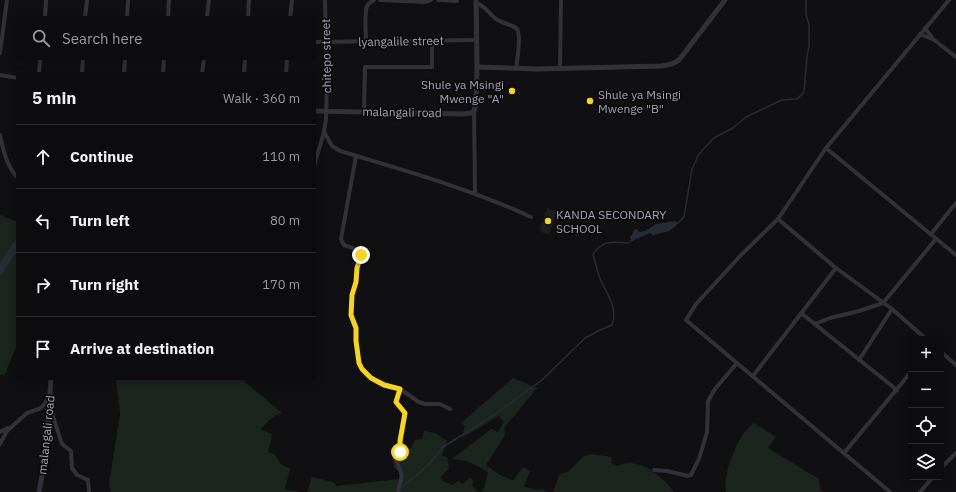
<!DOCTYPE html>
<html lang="en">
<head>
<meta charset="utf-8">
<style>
  :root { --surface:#0c0c0e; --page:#151517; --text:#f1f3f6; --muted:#9a9b9e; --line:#2c2c2e }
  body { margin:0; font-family:"IBM Plex Sans",sans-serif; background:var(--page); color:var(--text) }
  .controls { position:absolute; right:12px; bottom:12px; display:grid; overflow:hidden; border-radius:4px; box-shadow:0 2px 10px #0003 }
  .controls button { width:36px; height:36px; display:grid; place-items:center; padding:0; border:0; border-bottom:1px solid var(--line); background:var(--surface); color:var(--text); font:20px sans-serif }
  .stop { position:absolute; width:12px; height:12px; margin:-9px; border:3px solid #f7d323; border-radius:50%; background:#fff }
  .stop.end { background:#f7d323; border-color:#fff; box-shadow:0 1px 4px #0008 }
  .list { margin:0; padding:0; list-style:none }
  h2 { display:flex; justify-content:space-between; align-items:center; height:52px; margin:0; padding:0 16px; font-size:17px }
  h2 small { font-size:13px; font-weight:400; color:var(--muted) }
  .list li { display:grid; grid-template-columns:26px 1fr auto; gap:12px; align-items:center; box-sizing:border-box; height:64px; padding:0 16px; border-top:1px solid var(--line) }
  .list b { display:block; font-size:15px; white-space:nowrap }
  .list em { font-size:13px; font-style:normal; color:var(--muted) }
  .icon { flex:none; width:22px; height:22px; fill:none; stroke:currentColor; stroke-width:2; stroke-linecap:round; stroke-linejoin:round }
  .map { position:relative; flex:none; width:956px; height:492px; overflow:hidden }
  .search { position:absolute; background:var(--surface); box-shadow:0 2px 10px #0003; left:16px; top:16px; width:300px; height:44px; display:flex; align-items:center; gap:10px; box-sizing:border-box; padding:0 14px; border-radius:4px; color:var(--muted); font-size:15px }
  .panel { position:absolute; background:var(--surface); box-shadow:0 2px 10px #0003; left:16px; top:72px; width:300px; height:308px; border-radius:4px }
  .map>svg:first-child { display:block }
</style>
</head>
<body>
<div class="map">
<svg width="956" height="492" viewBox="0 0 956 492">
  <rect width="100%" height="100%" fill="#101012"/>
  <path fill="#1d1c1f" d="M547 208 557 211 549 235 539 231Z"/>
  <g fill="#1c241e">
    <path d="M0 215 18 222V342L5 374 0 375Z"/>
    <path d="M116 378H240L282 413 274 416 260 429 272 434 268 452 274 454 281 464 290 469 285 489 301 492H111L109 484 120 414Z"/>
    <path d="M513 378 537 388 504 428 505 435 486 465 498 474 512 480H514L523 467 530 471 524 487C534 488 533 491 543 489L547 492H481L484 488 488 473C477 464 466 460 452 459L491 429 498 432 504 422 499 416 462 438 465 426 461 423Z"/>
    <path d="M754 423 776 437 768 448 819 479 820 489 823 492H726C723 475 733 452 741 437 744 432 750 427 754 423Z"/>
    <path d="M424 431 435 433 447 441 442 456 447 457 449 468 441 477 444 482 453 485 458 481 463 484 470 477 474 481 472 485 478 492H307L312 477 333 482 336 486 399 479V471L394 468 392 455 399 448 411 449 415 440 422 439Z"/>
    <path d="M591 454 612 457 611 463 617 466C638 455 662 476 674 492H552C556 488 557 481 559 475L569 471 583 457Z"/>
  </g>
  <path fill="#262c35" d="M676 221 677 225 669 231 653 235 650 233 632 241 630 238 635 229H637L639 232 645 231 656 224Z"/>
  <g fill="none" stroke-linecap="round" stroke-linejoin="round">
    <g stroke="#262c35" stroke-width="1.5">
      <path d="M676 224 678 223 684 217 692 169 699 154 714 138 733 128 746 117 782 100 797 99 804 92 807 56 809 46V25L806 14V0"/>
      <path d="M399 492 401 487 417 475 431 462 443 447 494 415 542 380 585 338 600 330 612 325C619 307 605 292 599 276 597 269 595 262 593 254 604 239 612 242 628 243L632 240"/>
    </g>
    <path stroke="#262c35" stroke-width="8" d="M0 270 18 243"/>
    <g stroke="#313137" stroke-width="4">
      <path d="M380 0 425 2 431 0"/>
      <path d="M438 0 457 1"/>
      <path d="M476 3C485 5 489 14 496 19 502 23 510 24 516 28 522 32 517 61 516 69"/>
      <path d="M45 18 46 0"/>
      <path d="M85 18 87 0"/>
      <path d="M127 18 128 0"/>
      <path d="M168 18 169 0"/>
      <path d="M207 18 209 0"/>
      <path d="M248 18 249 0"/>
      <path d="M290 18 292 0"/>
      <path d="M925 28 933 39 956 57"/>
      <path d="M920 34 932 39"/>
      <path d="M314 42 476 40"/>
      <path d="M366 42C366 32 364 14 367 6 369 3 371 1 374 0"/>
      <path d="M0 53 7 0"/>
      <path d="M560 68 561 0"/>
      <path d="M39 74 40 58"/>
      <path d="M82 74 83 58"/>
      <path d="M124 74 125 58"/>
      <path d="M163 74 164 58"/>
      <path d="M202 74 204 58"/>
      <path d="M244 74 245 58"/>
      <path d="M286 74 287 58"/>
      <path d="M0 75 18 78"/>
      <path d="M474 111 475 193"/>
      <path d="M364 112 365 67H432V41"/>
      <path d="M324 132 332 146 340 151C406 171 468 188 531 217"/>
      <path d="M0 135C3 150 7 167 18 178"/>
      <path d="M826 148 956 255"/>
      <path d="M356 156 341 239 344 245 358 250 361 255 357 268 356 282 352 295 351 315 356 328V341L359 363 362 369 371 378 378 381 400 389 419 402 425 404H440L450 409"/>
      <path d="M314 166 324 132 326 119 327 83 325 0"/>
      <path d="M778 219 836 268 892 309 926 339"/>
      <path d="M931 234 956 203"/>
      <path d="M801 313 897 390"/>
      <path d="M815 324 830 318 859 311 883 303 936 239"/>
      <path d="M941 352 956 365"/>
      <path d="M859 360 892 309"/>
      <path d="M753 376 836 268"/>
      <path d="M50 407 62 444 71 451 72 468 77 475 88 480 89 492"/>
      <path d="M0 432 8 428"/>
      <path d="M0 444 7 431 27 413 39 409 45 404 49 396"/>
      <path d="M844 453 911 372"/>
      <path d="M941 468 956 453"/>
      <path d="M654 470 667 471 688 476 691 475 699 459 707 432 708 401 715 389 737 363"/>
      <path d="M398 490 402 476 396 459 400 452 401 436 405 416 404 412 396 403 400 389"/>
      <path d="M890 492 686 320 696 304 742 254 778 219 826 148 949 0"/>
      <path d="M920 492 933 477"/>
    </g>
    <g stroke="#313137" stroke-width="5">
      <path d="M477 67 537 69 661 66 672 64 679 60 725 0"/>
      <path d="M314 111 463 114 471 113 474 111 476 104 477 67 476 0"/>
      <path d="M39 492 46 454 51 378"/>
    </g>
  </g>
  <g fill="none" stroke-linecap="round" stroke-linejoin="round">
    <path stroke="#f7d323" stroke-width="5" d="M361 255 357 268 356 282 352 295 351 315 356 328V341L359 363 362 369 371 378 384 385 400 389 396 402 405 413 400 441V452"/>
  </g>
  <g fill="#f7d323" stroke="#0b0b0d" stroke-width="1.5">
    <circle cx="512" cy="91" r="4"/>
    <circle cx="590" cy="101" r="4"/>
    <circle cx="548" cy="221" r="4"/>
  </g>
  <g text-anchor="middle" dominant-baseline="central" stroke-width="3.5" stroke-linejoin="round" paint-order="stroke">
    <g font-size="12" fill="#a1a3b3" stroke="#0b0b0d">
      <text transform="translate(401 41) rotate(-1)">lyangalile street</text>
      <text transform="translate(326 56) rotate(-91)">chitepo street</text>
      <text transform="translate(402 112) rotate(1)">malangali road</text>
      <text transform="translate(46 435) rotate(-84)">malangali road</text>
    </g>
    <g font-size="12" fill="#a1a3b3" stroke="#0b0b0d" text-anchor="start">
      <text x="504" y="84" text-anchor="end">Shule ya Msingi<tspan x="504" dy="14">Mwenge "A"</tspan></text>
      <text x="598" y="94">Shule ya Msingi<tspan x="598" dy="14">Mwenge "B"</tspan></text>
      <text x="556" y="214">KANDA SECONDARY<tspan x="556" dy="14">SCHOOL</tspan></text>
    </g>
  </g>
</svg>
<div class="controls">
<button>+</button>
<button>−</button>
<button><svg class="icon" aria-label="locate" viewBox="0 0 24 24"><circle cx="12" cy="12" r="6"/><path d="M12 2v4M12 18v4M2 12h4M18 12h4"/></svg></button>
<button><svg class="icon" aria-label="layers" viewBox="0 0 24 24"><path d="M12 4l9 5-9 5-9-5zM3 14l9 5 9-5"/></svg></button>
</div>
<div class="stop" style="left:400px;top:452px"></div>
<div class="stop end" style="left:361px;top:255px"></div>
<div class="search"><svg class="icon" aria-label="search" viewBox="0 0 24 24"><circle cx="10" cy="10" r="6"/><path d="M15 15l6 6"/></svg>Search here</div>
<section class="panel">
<h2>5 min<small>Walk · 360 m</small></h2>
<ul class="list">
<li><svg class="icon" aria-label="ahead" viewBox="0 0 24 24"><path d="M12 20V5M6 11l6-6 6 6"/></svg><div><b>Continue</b></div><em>110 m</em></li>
<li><svg class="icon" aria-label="left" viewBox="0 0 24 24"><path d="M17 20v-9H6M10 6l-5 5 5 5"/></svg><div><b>Turn left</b></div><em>80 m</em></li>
<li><svg class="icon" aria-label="right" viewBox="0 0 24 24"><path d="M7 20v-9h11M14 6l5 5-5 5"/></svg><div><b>Turn right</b></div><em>170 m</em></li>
<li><svg class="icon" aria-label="arrive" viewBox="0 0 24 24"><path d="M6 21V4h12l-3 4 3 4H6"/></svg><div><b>Arrive at destination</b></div></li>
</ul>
</section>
</div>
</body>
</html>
